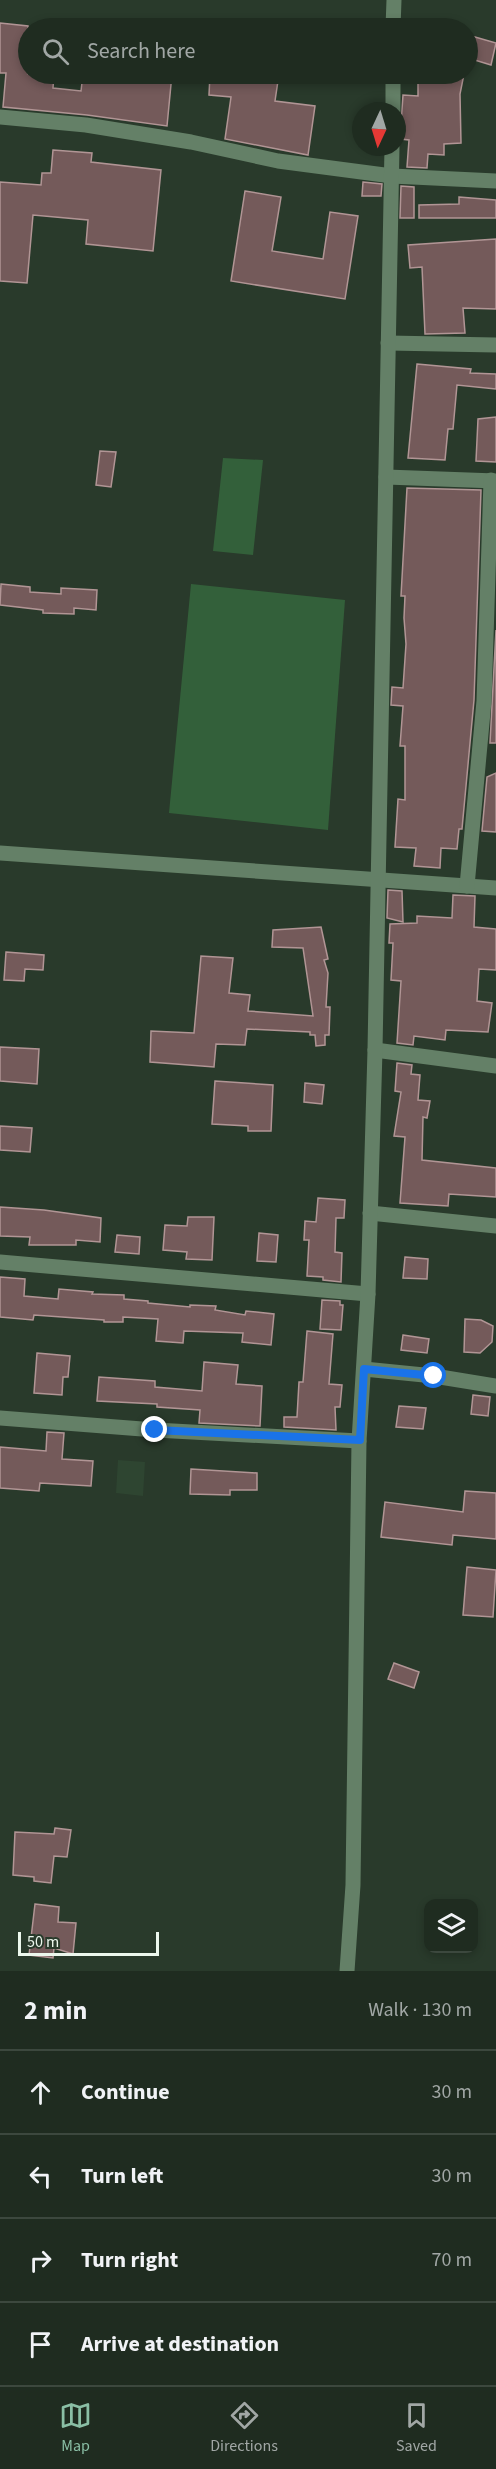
<!DOCTYPE html>
<html lang="en">
<head>
<meta charset="utf-8">
<style>
  :root { --surface:#1f2c20; --page:#273429; --text:#f1f3f6; --muted:#a1a7a5; --line:#3c483e; --accent:#8abfa5 }
  body { margin:0; font-family:"Source Sans 3",sans-serif; background:var(--page); color:var(--text) }
  .controls { position:absolute; right:18px; bottom:18px; display:grid; overflow:hidden; border-radius:12px; box-shadow:0 3px 9px #0003 }
  .controls button { width:54px; height:54px; display:grid; place-items:center; padding:0; border:0; border-bottom:2px solid var(--line); background:var(--surface); color:var(--text); font:30px sans-serif }
  .compass { position:absolute; left:352px; top:102px; width:54px; height:54px; border-radius:50%; background:var(--surface); box-shadow:0 3px 9px #0003; rotate:184deg }
  .scale { position:absolute; left:18px; bottom:15px; width:141px; box-sizing:border-box; padding-left:6px; border:3px solid #ecf7ed; border-top:0; font-size:16px; line-height:21px; white-space:nowrap; color:#ecf7ed; -webkit-text-stroke:4px #293a2b; paint-order:stroke }
  .stop { position:absolute; width:18px; height:18px; margin:-14px; border:4px solid #1a73e8; border-radius:50%; background:#fff }
  .stop.end { background:#1a73e8; border-color:#fff; box-shadow:0 2px 6px #0008 }
  .list { margin:0; padding:0; list-style:none }
  h2 { display:flex; justify-content:space-between; align-items:center; height:78px; margin:0; padding:0 24px; font-size:26px }
  h2 small { font-size:20px; font-weight:400; color:var(--muted) }
  .list li { display:grid; grid-template-columns:39px 1fr auto; gap:18px; align-items:center; box-sizing:border-box; height:84px; padding:0 24px; border-top:2px solid var(--line) }
  .list b { display:block; font-size:22px; white-space:nowrap }
  .list em { font-size:20px; font-style:normal; color:var(--muted) }
  .icon { flex:none; width:33px; height:33px; fill:none; stroke:currentColor; stroke-width:2; stroke-linecap:round; stroke-linejoin:round }
  .map { position:relative; flex:none; width:496px; height:1971px; overflow:hidden }
  .search { position:absolute; background:var(--surface); box-shadow:0 3px 9px #0003; left:18px; right:18px; top:18px; height:66px; display:flex; align-items:center; gap:15px; box-sizing:border-box; padding:0 21px; border-radius:33px; color:var(--muted); font-size:22px }
  .sheet { height:414px; background:var(--surface) }
  nav { display:flex; justify-content:space-around; align-items:center; box-sizing:border-box; height:84px; border-top:2px solid var(--line); background:var(--surface); font-size:16px; color:var(--muted) }
  nav a { display:grid; justify-items:center; gap:3px }
  nav .on { color:var(--accent) }
  .map>svg:first-child { display:block }
</style>
</head>
<body>
<div class="map">
<svg width="496" height="1971" viewBox="0 0 496 1971">
  <rect width="100%" height="100%" fill="#293a2b"/>
  <path fill="#2e4531" d="M118 1460 145 1462 143 1496 116 1493Z"/>
  <g fill="#33603a">
    <path d="M223 458 263 460 253 555 213 551Z"/>
    <path d="M191 584 345 600 328 830 169 813Z"/>
  </g>
  <g fill="#745a5a" stroke="#b19595" stroke-width="1.5">
    <path d="M0 23 28 26V74H54L53 88 81 91 83 74H172L167 126 87 115 3 107 6 73H0Z"/>
    <path d="M468 35 496 43 491 65 468 58Z"/>
    <path d="M210 74H279L275 101 315 106 308 155 225 139 231 97 209 95Z"/>
    <path d="M426 74H464L460 94 461 143 444 144V155L428 154 427 168 407 167 409 140 400 139 403 95 418 96V81H426Z"/>
    <path d="M53 150 92 153 91 162 161 170 153 251 86 244 88 220 33 215 27 283 0 281V182L41 185 42 173H51Z"/>
    <path d="M363 182 382 184 381 196H362Z"/>
    <path d="M401 186 414 187V218H400Z"/>
    <path d="M245 191 281 197 272 251 323 259 330 212 358 216 345 299 231 281Z"/>
    <path d="M459 197 496 200V218H419V205L459 204Z"/>
    <path d="M496 239V309L463 308 465 333 425 334 422 267 410 268 408 245Z"/>
    <path d="M417 364 471 369 470 373 496 374V389L457 385 453 429H448L445 460 408 458Z"/>
    <path d="M496 417V462L476 461 478 419Z"/>
    <path d="M100 451 116 452 111 487 96 485Z"/>
    <path d="M407 488 481 490 474 700 462 829H459L457 849 441 848 440 868 414 866 416 848 395 847 398 799 405 800V746H400L403 706 391 705 392 687 403 688 406 644 404 618 405 596H401Z"/>
    <path d="M1 584 30 587V592L61 594V588L97 590 96 610 74 608V614L43 613V610L0 605Z"/>
    <path d="M496 630V743H490Z"/>
    <path d="M496 773V832L482 831 487 777Z"/>
    <path d="M388 890 402 891 403 922 387 918Z"/>
    <path d="M453 895 475 896 474 927 496 929V970L479 969 477 1001 492 1003 488 1032 446 1030 445 1040 414 1036 413 1045 397 1043 401 981 391 980 393 943H389L390 924 417 923V916L452 918Z"/>
    <path d="M321 927 328 959 324 960 328 973 326 1007H330L329 1035H325V1045L316 1046 315 1035H310V1032L247 1029 245 1045 216 1044 214 1067 150 1062 151 1031 194 1033 201 956 233 958 229 993 250 995 248 1011 313 1016 303 948 272 947 273 930Z"/>
    <path d="M6 952 44 955 43 970 25 969 24 981 4 980Z"/>
    <path d="M0 1047 39 1049 37 1084 0 1081Z"/>
    <path d="M397 1063 412 1065 411 1074 420 1075 418 1100 430 1101 427 1118 423 1117 422 1160 496 1168V1197L449 1194 448 1206 400 1203 405 1137 394 1136 401 1092 395 1091Z"/>
    <path d="M215 1081 273 1085 271 1131H248V1126L212 1124Z"/>
    <path d="M305 1083 324 1085 322 1104 304 1102Z"/>
    <path d="M0 1126 32 1128 30 1152 0 1150Z"/>
    <path d="M318 1198 345 1200 344 1218H336L335 1252 342 1253 341 1282 323 1280V1277L307 1276 309 1240H304L305 1221 316 1222Z"/>
    <path d="M0 1207 44 1210 101 1218 100 1242 76 1240V1245H29L30 1237 0 1236Z"/>
    <path d="M188 1217H214L212 1260 186 1259 187 1252 163 1250 165 1225 187 1226Z"/>
    <path d="M259 1233 278 1235 276 1262 257 1261Z"/>
    <path d="M117 1235 140 1237 139 1254 115 1252Z"/>
    <path d="M405 1257 428 1259 427 1279 403 1278Z"/>
    <path d="M0 1277 25 1279 24 1296 58 1299 59 1289 93 1292 92 1294 124 1295V1299L148 1301V1303L190 1307V1305L216 1306 215 1310 245 1315 246 1311 274 1314 271 1345 242 1342 243 1333 184 1331 183 1343 156 1341 158 1319 123 1317V1322H104V1320L34 1315 33 1320 0 1317Z"/>
    <path d="M322 1300 340 1301V1305H343L341 1330 320 1329Z"/>
    <path d="M465 1319 481 1320 493 1326 492 1342 480 1353 464 1352Z"/>
    <path d="M307 1331 333 1334 329 1384 342 1385 340 1407H335L336 1430 284 1427V1417H297L299 1382H303Z"/>
    <path d="M403 1335 429 1339 427 1353 401 1350Z"/>
    <path d="M37 1353 70 1356 68 1377H63L62 1395 34 1393Z"/>
    <path d="M204 1362 238 1365 236 1384 262 1386 260 1426 199 1423 200 1410 157 1407V1404L97 1401 99 1377 155 1381V1387L202 1391Z"/>
    <path d="M473 1395 490 1397 488 1416 471 1414Z"/>
    <path d="M399 1406 426 1408 423 1429 396 1427Z"/>
    <path d="M47 1432 64 1433 62 1459 93 1461 91 1486 40 1483 39 1491 0 1488V1447L46 1451Z"/>
    <path d="M191 1469 257 1473V1490H230V1495L190 1494Z"/>
    <path d="M465 1491 496 1493V1539L453 1535 452 1545 381 1537 385 1502 463 1512Z"/>
    <path d="M467 1567 496 1570 493 1617 463 1615Z"/>
    <path d="M394 1663 419 1672 414 1688 388 1679Z"/>
    <path d="M55 1828 71 1830 67 1857 54 1856 51 1883 34 1881V1877L13 1875 15 1832 54 1834Z"/>
    <path d="M35 1904 59 1907 58 1922 76 1923 73 1954 54 1948 53 1958 29 1955Z"/>
  </g>
  <g fill="none" stroke-linecap="round" stroke-linejoin="round">
    <g stroke="#648067" stroke-width="15">
      <path d="M393 28 394 0"/>
      <path d="M393 111V74"/>
      <path d="M0 117 86 125 191 142 278 161 392 176 496 181"/>
      <path d="M388 343 496 345"/>
      <path d="M386 477 496 481"/>
      <path d="M0 853 496 888"/>
      <path d="M467 886 484 701 491 480"/>
      <path d="M375 1050 496 1066"/>
      <path d="M370 1213 496 1226"/>
      <path d="M0 1262 368 1294"/>
      <path d="M364 1369 434 1376 496 1386"/>
      <path d="M0 1418 155 1430 359 1441"/>
      <path d="M347 1971 353 1885 359 1441 368 1294 375 1050 392 147"/>
    </g>
  </g>
  <g fill="none" stroke-linecap="round" stroke-linejoin="round">
    <path stroke="#1a73e8" stroke-width="8" d="M155 1430 360 1440 364 1369 434 1376"/>
  </g>
</svg>
<div class="controls">
<button><svg class="icon" aria-label="layers" viewBox="0 0 24 24"><path d="M12 4l9 5-9 5-9-5zM3 14l9 5 9-5"/></svg></button>
</div>
<svg class="compass" viewBox="-18 -18 36 36"><path d="M0-13l5 13h-10z" fill="#e53935"/><path d="M0 13l5-13h-10z" fill="#a1a7a5"/></svg>
<div class="scale">50 m</div>
<div class="stop" style="left:434px;top:1376px"></div>
<div class="stop end" style="left:155px;top:1430px"></div>
<div class="search"><svg class="icon" aria-label="search" viewBox="0 0 24 24"><circle cx="10" cy="10" r="6"/><path d="M15 15l6 6"/></svg>Search here</div>
</div>
<section class="sheet">
<h2>2 min<small>Walk · 130 m</small></h2>
<ul class="list">
<li><svg class="icon" aria-label="ahead" viewBox="0 0 24 24"><path d="M12 20V5M6 11l6-6 6 6"/></svg><div><b>Continue</b></div><em>30 m</em></li>
<li><svg class="icon" aria-label="left" viewBox="0 0 24 24"><path d="M17 20v-9H6M10 6l-5 5 5 5"/></svg><div><b>Turn left</b></div><em>30 m</em></li>
<li><svg class="icon" aria-label="right" viewBox="0 0 24 24"><path d="M7 20v-9h11M14 6l5 5-5 5"/></svg><div><b>Turn right</b></div><em>70 m</em></li>
<li><svg class="icon" aria-label="arrive" viewBox="0 0 24 24"><path d="M6 21V4h12l-3 4 3 4H6"/></svg><div><b>Arrive at destination</b></div></li>
</ul>
</section>
<nav>
<a class="on"><svg class="icon" aria-label="map" viewBox="0 0 24 24"><path d="M3 6l6-2 6 2 6-2v14l-6 2-6-2-6 2zM9 4v14M15 6v14"/></svg>Map</a>
<a><svg class="icon" aria-label="directions" viewBox="0 0 24 24"><path d="M12 3l9 9-9 9-9-9zM9 14v-3h6M13 9l2 2-2 2"/></svg>Directions</a>
<a><svg class="icon" aria-label="saved" viewBox="0 0 24 24"><path d="M7 4h10v16l-5-4-5 4z"/></svg>Saved</a>
</nav>
</body>
</html>
